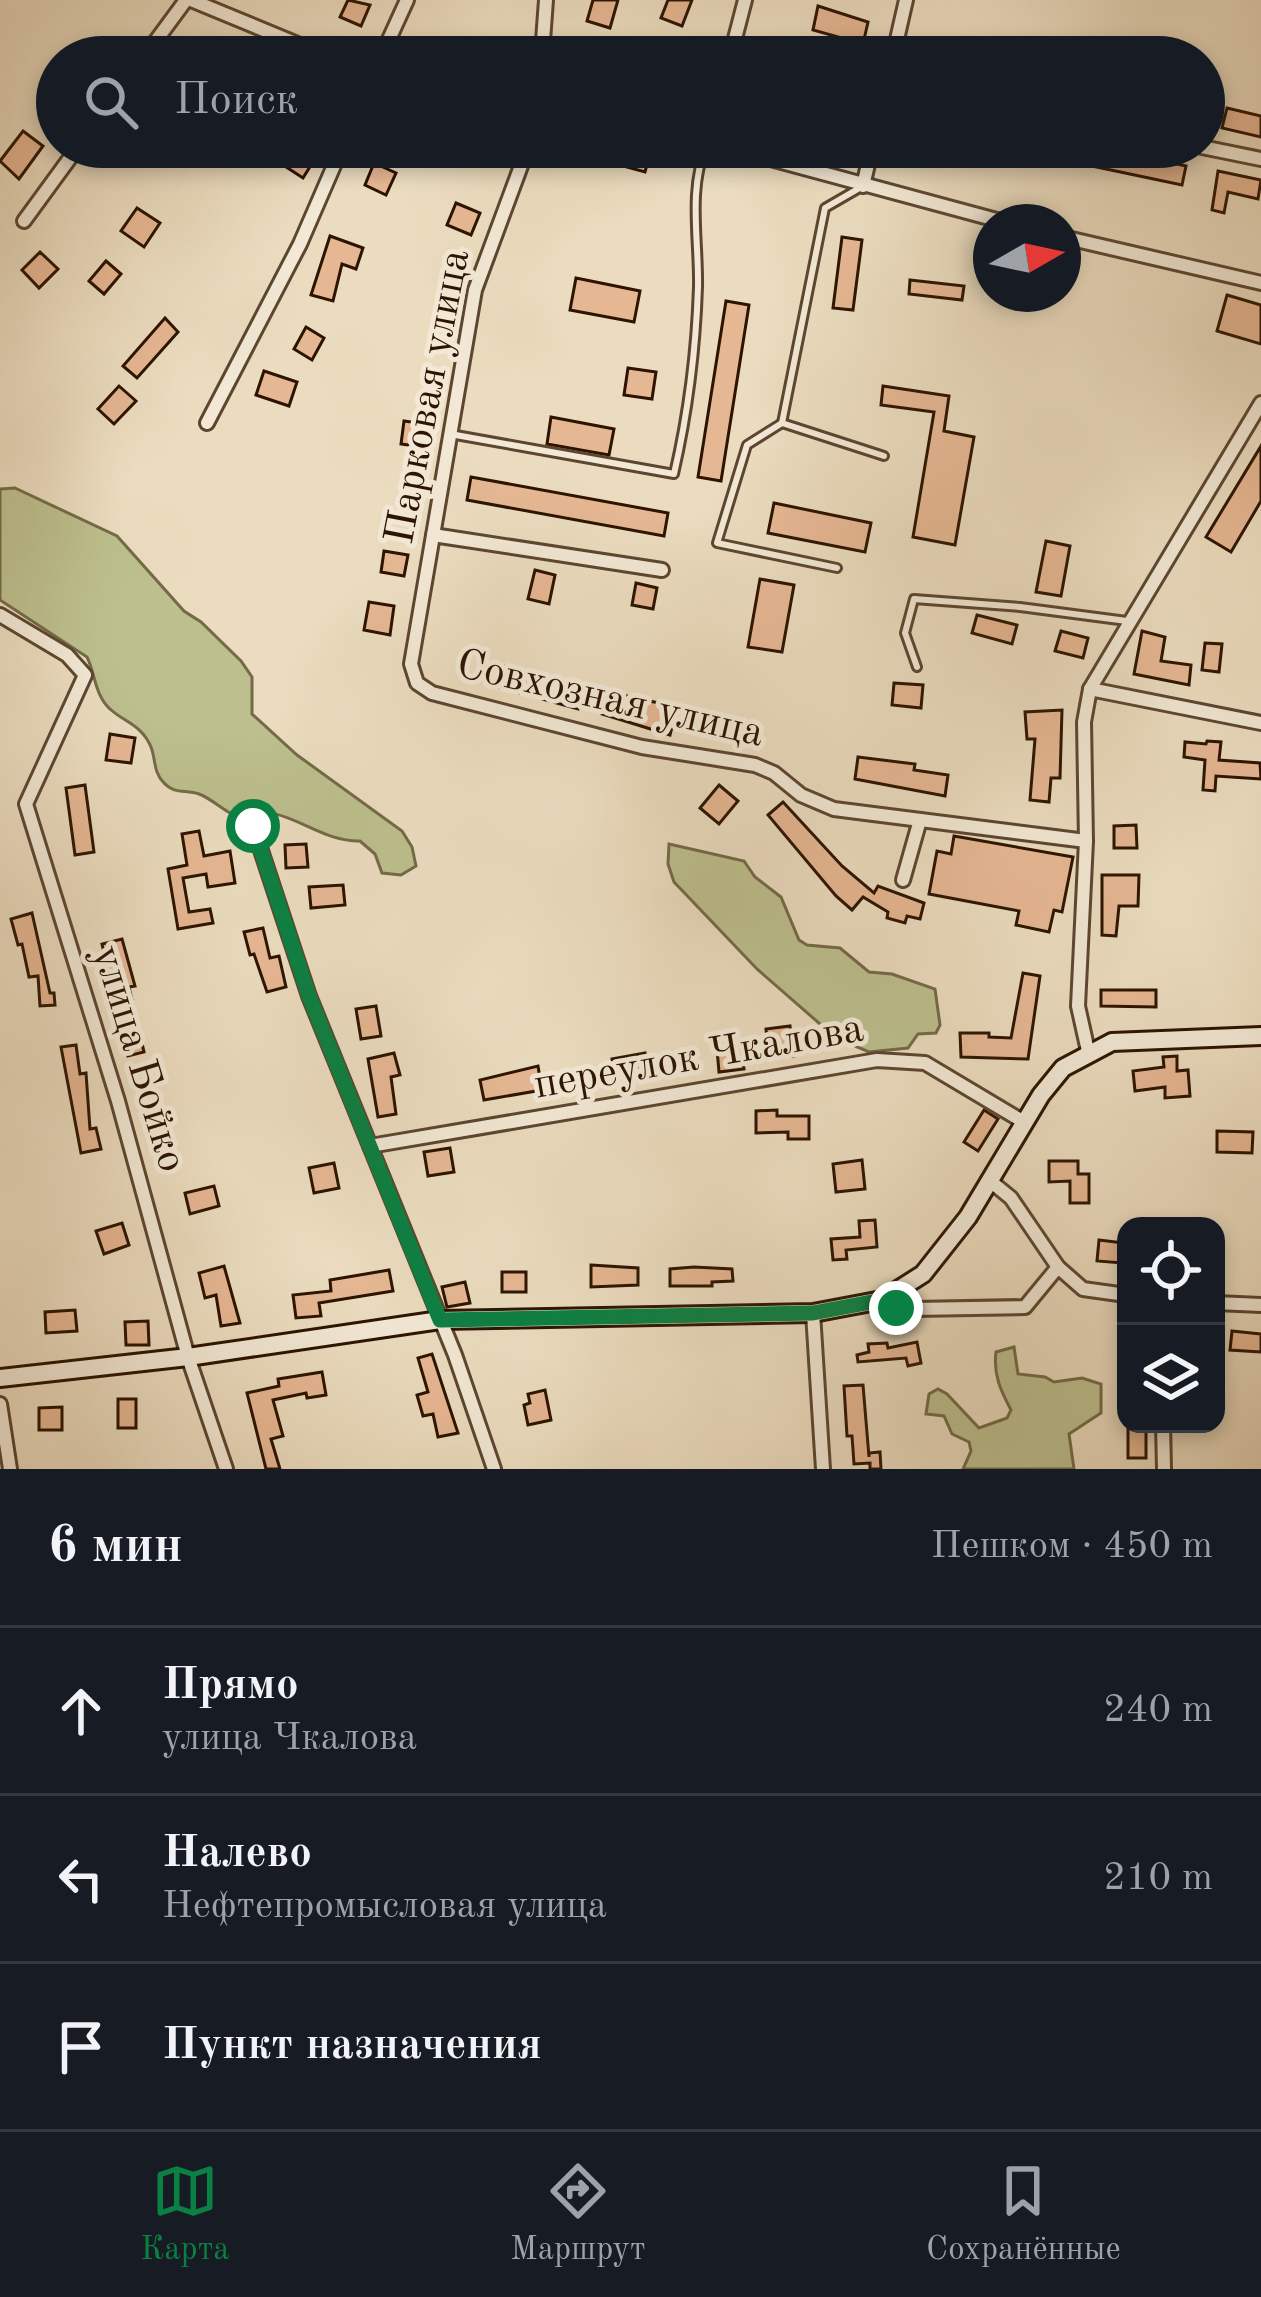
<!DOCTYPE html>
<html lang="ru">
<head>
<meta charset="utf-8">
<style>
  :root { --surface:#171b24; --page:#20242c; --text:#f1f3f6; --muted:#9ea1a6; --line:#363941; --accent:#0b8043 }
  body { margin:0; font-family:"Old Standard TT",serif; background:var(--page); color:var(--text) }
  .controls { position:absolute; right:36px; bottom:36px; display:grid; overflow:hidden; border-radius:24px; box-shadow:0 6px 18px #0003 }
  .controls button { width:108px; height:108px; display:grid; place-items:center; padding:0; border:0; border-bottom:3px solid var(--line); background:var(--surface); color:var(--text); font:60px sans-serif }
  .compass { position:absolute; left:973px; top:204px; width:108px; height:108px; border-radius:50%; background:var(--surface); box-shadow:0 6px 18px #0003; rotate:81deg }
  .stop { position:absolute; width:36px; height:36px; margin:-27px; border:9px solid #0b8043; border-radius:50%; background:#fff }
  .stop.end { background:#0b8043; border-color:#fff; box-shadow:0 3px 12px #0008 }
  .list { margin:0; padding:0; list-style:none }
  h2 { display:flex; justify-content:space-between; align-items:center; height:156px; margin:0; padding:0 48px; font-size:51px }
  h2 small { font-size:39px; font-weight:400; color:var(--muted) }
  .list li { display:grid; grid-template-columns:78px 1fr auto; gap:36px; align-items:center; box-sizing:border-box; height:168px; padding:0 48px; border-top:3px solid var(--line) }
  .list b { display:block; font-size:45px; white-space:nowrap }
  .list p { margin:0; font-size:39px; white-space:nowrap; color:var(--muted) }
  .list em { font-size:39px; font-style:normal; color:var(--muted) }
  .icon { flex:none; width:66px; height:66px; fill:none; stroke:currentColor; stroke-width:2; stroke-linecap:round; stroke-linejoin:round }
  .map { position:relative; flex:none; width:1261px; height:1469px; overflow:hidden }
  .search { position:absolute; background:var(--surface); box-shadow:0 6px 18px #0003; left:36px; right:36px; top:36px; height:132px; display:flex; align-items:center; gap:30px; box-sizing:border-box; padding:0 42px; border-radius:66px; color:var(--muted); font-size:45px }
  .sheet { height:660px; background:var(--surface) }
  nav { display:flex; justify-content:space-around; align-items:center; box-sizing:border-box; height:168px; border-top:3px solid var(--line); background:var(--surface); font-size:33px; color:var(--muted) }
  nav a { display:grid; justify-items:center; gap:6px }
  nav .on { color:var(--accent) }
  .map>svg:first-child { display:block }
</style>
</head>
<body>
<div class="map">
<svg width="1261" height="1469" viewBox="0 0 1261 1469">
  <rect width="100%" height="100%" fill="#ebdcbf"/>
  <filter id="stains"><feTurbulence type="fractalNoise" baseFrequency=".00167" numOctaves="4"/><feColorMatrix values="0 0 0 0 .2 0 0 0 0 .09 0 0 0 0 .02 0 0 0 .5 -.17"/></filter>
  <radialGradient id="worn" r=".72"><stop offset=".6" stop-color="#630" stop-opacity="0"/><stop offset="1" stop-color="#630" stop-opacity=".3"/></radialGradient>
  <g fill="#bdbf8e" stroke="#746a48" stroke-width="3">
    <path d="M15 488 117 536 184 611 201 622 241 661 252 677V714L297 755 402 831 412 847 416 866 401 875 382 873 375 854 360 841C314 842 287 800 232 814 222 809 210 798 199 794 186 789 175 795 164 783 153 772 156 760 151 747 142 725 124 722 110 709 95 696 95 673 87 657L0 600V489Z"/>
    <path d="M669 844 744 861 755 877 781 897 799 940 807 945 840 948 869 972 892 974 935 989 940 1025 936 1033 918 1034 908 1048 869 1052 836 1038 757 969 674 882 668 864Z"/>
    <path d="M1014 1347 1018 1374 1045 1377 1054 1382 1082 1378 1101 1384V1413L1069 1434 1074 1469H963L971 1451 969 1442 952 1434 944 1416 926 1414 929 1394 938 1389 947 1394 979 1428 1007 1418 1011 1410C1001 1391 993 1375 996 1352Z"/>
  </g>
  <g fill="#e6b793" stroke="#2c1401" stroke-width="3">
    <path d="M348 0 370 5 361 26 340 17Z"/>
    <path d="M593 0H618L610 28 587 21Z"/>
    <path d="M668 0H692L682 26 661 18Z"/>
    <path d="M818 6 868 22 863 44 813 30Z"/>
    <path d="M1227 108 1261 116V137L1222 128Z"/>
    <path d="M23 131 43 146 19 179 0 161Z"/>
    <path d="M286 147H301L316 157 303 178 277 161Z"/>
    <path d="M628 147H652L645 172 623 166Z"/>
    <path d="M1076 147H1100L1186 166 1182 185 1073 162Z"/>
    <path d="M374 163 396 173 386 195 365 185Z"/>
    <path d="M1218 171 1261 180 1258 199 1228 192 1224 213 1212 210Z"/>
    <path d="M456 203 480 213 471 235 447 225Z"/>
    <path d="M137 208 160 223 144 247 121 231Z"/>
    <path d="M330 236 363 248 356 269 342 264 333 301 311 295Z"/>
    <path d="M842 237 862 240 853 310 833 308Z"/>
    <path d="M40 252 58 269 39 288 22 270Z"/>
    <path d="M106 261 121 274 104 294 89 281Z"/>
    <path d="M576 278 640 291 634 322 570 310Z"/>
    <path d="M910 280 964 286 962 300 909 294Z"/>
    <path d="M1227 295 1261 305V344L1217 331Z"/>
    <path d="M726 301 749 305 721 481 698 477Z"/>
    <path d="M165 318 178 332 137 378 123 366Z"/>
    <path d="M306 327 324 338 312 360 294 349Z"/>
    <path d="M628 368 656 372 652 399 624 395Z"/>
    <path d="M264 371 297 382 289 406 256 395Z"/>
    <path d="M119 386 136 401 114 424 98 409Z"/>
    <path d="M883 386 949 396 944 431 974 437 955 545 913 537 934 412 881 405Z"/>
    <path d="M551 417 614 429 609 455 547 444Z"/>
    <path d="M404 421 426 424 423 447 401 444Z"/>
    <path d="M1261 446V501L1231 552 1206 537Z"/>
    <path d="M471 477 668 513 664 536 467 500Z"/>
    <path d="M774 503 871 523 865 552 768 533Z"/>
    <path d="M1046 541 1070 546 1061 596 1036 592Z"/>
    <path d="M384 551 408 555 404 576 381 572Z"/>
    <path d="M535 570 555 575 549 604 528 599Z"/>
    <path d="M760 579 794 585 782 652 748 647Z"/>
    <path d="M636 583 657 588 653 609 632 605Z"/>
    <path d="M369 602 394 606 390 635 364 630Z"/>
    <path d="M977 615 1017 625 1012 644 972 633Z"/>
    <path d="M1061 631 1088 638 1083 658 1055 651Z"/>
    <path d="M1142 631 1165 637 1161 661 1191 665 1189 685 1134 674Z"/>
    <path d="M1205 643 1222 644 1219 672 1202 670Z"/>
    <path d="M496 664 584 685 578 709 491 685Z"/>
    <path d="M894 683 923 685 921 708 892 705Z"/>
    <path d="M608 692 677 707 670 735 602 714Z"/>
    <path d="M1062 710 1060 778H1051L1049 802 1030 800 1035 739H1027L1025 712Z"/>
    <path d="M110 734 135 738 131 763 106 760Z"/>
    <path d="M1207 741 1221 742 1219 760 1260 763 1261 779 1216 776 1215 791 1203 790 1205 760 1184 757 1185 742 1206 744Z"/>
    <path d="M858 757 915 764 914 770 948 775 945 796 855 779Z"/>
    <path d="M85 785 94 852 75 855 66 788Z"/>
    <path d="M719 785 738 801 719 824 700 808Z"/>
    <path d="M783 802 842 866 874 893 878 886 924 903 920 919 907 916 905 923 887 918 888 912 863 897 852 910 836 896 768 815Z"/>
    <path d="M1136 825 1137 848H1114V826Z"/>
    <path d="M199 831 204 856 230 851 235 883 208 887 206 874 183 878 189 912 210 909 213 923 178 929 168 869 187 865 182 834Z"/>
    <path d="M954 836 1073 857 1062 912 1054 910 1049 932 1016 925 1019 911 929 894 937 851 951 854Z"/>
    <path d="M306 844 308 867 286 868 285 845Z"/>
    <path d="M1102 875H1139L1138 906H1119L1116 936 1102 935Z"/>
    <path d="M343 885 345 905 311 908 309 887Z"/>
    <path d="M32 913 50 993H54L55 1005 40 1006 38 976 29 977 22 944 18 945 11 919Z"/>
    <path d="M263 928 270 958 279 956 286 987 267 992 254 954 250 955 244 932Z"/>
    <path d="M122 939 135 986 129 987 144 1052 128 1056 102 944Z"/>
    <path d="M1023 973 1040 976 1028 1059 961 1057 960 1033H989V1037L1011 1038Z"/>
    <path d="M1101 990H1156V1007L1101 1006Z"/>
    <path d="M376 1006 381 1036 361 1039 356 1009Z"/>
    <path d="M790 1026 794 1056 769 1059 766 1029Z"/>
    <path d="M76 1045 80 1074 86 1073 90 1129 96 1128 101 1149 81 1153 61 1047Z"/>
    <path d="M741 1046 744 1069 719 1072 717 1049Z"/>
    <path d="M394 1053 400 1075 391 1077 396 1114 378 1117 368 1059Z"/>
    <path d="M645 1053 647 1071 615 1077 612 1059Z"/>
    <path d="M1177 1056V1071L1188 1070 1190 1096 1165 1098V1087L1135 1091 1133 1071 1164 1067 1163 1057Z"/>
    <path d="M538 1066 542 1090 484 1100 480 1080Z"/>
    <path d="M777 1110V1116H809V1139H788V1132L756 1133V1111Z"/>
    <path d="M984 1110 998 1119 978 1151 964 1142Z"/>
    <path d="M1217 1131 1253 1132 1252 1153 1217 1152Z"/>
    <path d="M450 1148 454 1172 428 1176 424 1152Z"/>
    <path d="M862 1160 865 1189 836 1192 833 1164Z"/>
    <path d="M1049 1161H1078V1174H1089V1203H1070V1181L1049 1182Z"/>
    <path d="M334 1163 339 1188 314 1193 309 1168Z"/>
    <path d="M214 1186 219 1206 190 1214 185 1193Z"/>
    <path d="M875 1220 877 1247 846 1250 847 1259 833 1260 831 1239 860 1237 859 1221Z"/>
    <path d="M122 1223 129 1245 104 1254 96 1231Z"/>
    <path d="M1099 1240 1124 1243 1122 1263 1097 1261Z"/>
    <path d="M591 1265 638 1268V1285L591 1287Z"/>
    <path d="M224 1266 240 1323 221 1326 216 1295 205 1298 199 1273Z"/>
    <path d="M694 1267 732 1269 733 1281 712 1282V1286H670V1269Z"/>
    <path d="M389 1270 393 1291 319 1303 321 1316 296 1318 293 1295 331 1291 330 1280Z"/>
    <rect x="502" y="1272" width="24" height="20"/>
    <path d="M465 1282 470 1303 447 1307 442 1287Z"/>
    <path d="M75 1310 77 1331 46 1333 45 1312Z"/>
    <path d="M148 1321 149 1345H126L125 1322Z"/>
    <path d="M1232 1331 1261 1334V1352L1230 1350Z"/>
    <path d="M917 1342 921 1363 908 1366 906 1358 858 1362 857 1355 869 1352 868 1344 887 1343 888 1348Z"/>
    <path d="M432 1354 458 1433 438 1437 433 1414 423 1416 417 1395 428 1392 418 1358Z"/>
    <path d="M322 1372 326 1395 307 1398 306 1393 273 1400 283 1436 271 1439 280 1469H266L247 1393 279 1386 278 1379Z"/>
    <path d="M863 1385 869 1457V1453L880 1452 881 1469H870V1463L854 1464 852 1436H847L844 1386Z"/>
    <path d="M545 1390 551 1420 528 1425 524 1405 530 1403 528 1394Z"/>
    <rect x="118" y="1399" width="18" height="29"/>
    <path d="M62 1407V1430H39V1408Z"/>
    <rect x="1128" y="1424" width="18" height="34"/>
  </g>
  <g fill="none" stroke-linecap="round" stroke-linejoin="round">
    <defs>
      <g id="service">
        <path d="M863 186 825 208 782 423 884 456"/>
        <path d="M782 423 747 445 717 543 837 568"/>
        <path d="M450 434 674 474C688 413 696 349 698 287 699 240 688 191 706 147"/>
        <path d="M917 667 905 633 914 599 1020 607 1127 621"/>
      </g>
      <g id="minor">
        <path d="M191 0 329 57"/>
        <path d="M546 0 543 41 548 57"/>
        <path d="M731 54 745 0"/>
        <path d="M144 57 186 0"/>
        <path d="M381 57 407 0"/>
        <path d="M701 57H750"/>
        <path d="M893 57 906 0"/>
        <path d="M528 147 475 290 411 664 417 683 432 693 642 747 755 765 774 773 801 795 834 809 1086 841"/>
        <path d="M726 147 1004 222"/>
        <path d="M1202 147 1261 159"/>
        <path d="M863 186 872 147"/>
        <path d="M24 221 78 147"/>
        <path d="M1063 237 1261 283"/>
        <path d="M207 423 300 244 342 147"/>
        <path d="M433 535 662 570"/>
        <path d="M0 615 67 655 85 675 26 804 118 1101 188 1357 226 1469"/>
        <path d="M1090 689 1261 723"/>
        <path d="M253 826 309 996 455 1355 494 1469"/>
        <path d="M903 880 920 820"/>
        <path d="M1088 1051 1078 1006 1086 841 1084 722 1090 689 1261 403"/>
        <path d="M370 1146 877 1060 925 1063 1024 1122"/>
        <path d="M989 1180 1011 1198 1058 1267"/>
        <path d="M882 1300 896 1308 914 1309 1025 1307 1058 1267 1083 1289 1126 1295"/>
        <path d="M1216 1303 1261 1305"/>
        <path d="M813 1313 823 1469"/>
        <path d="M0 1404 10 1469"/>
        <path d="M1163 1424 1164 1469"/>
      </g>
      <path id="secondary" d="M0 1378 188 1357 440 1320 813 1313 882 1300 923 1274 968 1217 1041 1095 1063 1068 1112 1042 1261 1036"/>
    </defs>
    <use href="#service" stroke="#5c4630" stroke-width="12"/>
    <use href="#minor" stroke="#5c4630" stroke-width="18"/>
    <use href="#secondary" stroke="#2c1401" stroke-width="22"/>
    <use href="#service" stroke="#f2e8d5" stroke-width="6"/>
    <use href="#minor" stroke="#f2e8d5" stroke-width="12"/>
    <use href="#secondary" stroke="#f2e8d5" stroke-width="16"/>
  </g>
  <g fill="none" stroke-linecap="round" stroke-linejoin="round">
    <path stroke="#0b8043" stroke-width="15" d="M253 826 309 996 440 1320 813 1313 882 1300 896 1308"/>
  </g>
  <g text-anchor="middle" dominant-baseline="central" stroke-width="10" stroke-linejoin="round" paint-order="stroke">
    <g font-size="42" fill="#2c1401" stroke="#f2e8d5">
      <text transform="translate(429 397) rotate(-79)">Парковая улица</text>
      <text transform="translate(610 700) rotate(13)">Совхозная улица</text>
      <text transform="translate(699 1058) rotate(-10)">переулок Чкалова</text>
      <text transform="translate(138 1059) rotate(73)">улица Бойко</text>
    </g>
  </g>
  <rect width="100%" height="100%" filter="url(#stains)"/>
  <rect width="100%" height="100%" fill="url(#worn)"/>
</svg>
<div class="controls">
<button><svg class="icon" aria-label="locate" viewBox="0 0 24 24"><circle cx="12" cy="12" r="6"/><path d="M12 2v4M12 18v4M2 12h4M18 12h4"/></svg></button>
<button><svg class="icon" aria-label="layers" viewBox="0 0 24 24"><path d="M12 4l9 5-9 5-9-5zM3 14l9 5 9-5"/></svg></button>
</div>
<svg class="compass" viewBox="-18 -18 36 36"><path d="M0-13l5 13h-10z" fill="#e53935"/><path d="M0 13l5-13h-10z" fill="#9ea1a6"/></svg>
<div class="stop" style="left:253px;top:826px"></div>
<div class="stop end" style="left:896px;top:1308px"></div>
<div class="search"><svg class="icon" aria-label="search" viewBox="0 0 24 24"><circle cx="10" cy="10" r="6"/><path d="M15 15l6 6"/></svg>Поиск</div>
</div>
<section class="sheet">
<h2>6 мин<small>Пешком · 450 m</small></h2>
<ul class="list">
<li><svg class="icon" aria-label="ahead" viewBox="0 0 24 24"><path d="M12 20V5M6 11l6-6 6 6"/></svg><div><b>Прямо</b><p>улица Чкалова</p></div><em>240 m</em></li>
<li><svg class="icon" aria-label="left" viewBox="0 0 24 24"><path d="M17 20v-9H6M10 6l-5 5 5 5"/></svg><div><b>Налево</b><p>Нефтепромысловая улица</p></div><em>210 m</em></li>
<li><svg class="icon" aria-label="arrive" viewBox="0 0 24 24"><path d="M6 21V4h12l-3 4 3 4H6"/></svg><div><b>Пункт назначения</b></div></li>
</ul>
</section>
<nav>
<a class="on"><svg class="icon" aria-label="map" viewBox="0 0 24 24"><path d="M3 6l6-2 6 2 6-2v14l-6 2-6-2-6 2zM9 4v14M15 6v14"/></svg>Карта</a>
<a><svg class="icon" aria-label="directions" viewBox="0 0 24 24"><path d="M12 3l9 9-9 9-9-9zM9 14v-3h6M13 9l2 2-2 2"/></svg>Маршрут</a>
<a><svg class="icon" aria-label="saved" viewBox="0 0 24 24"><path d="M7 4h10v16l-5-4-5 4z"/></svg>Сохранённые</a>
</nav>
</body>
</html>
